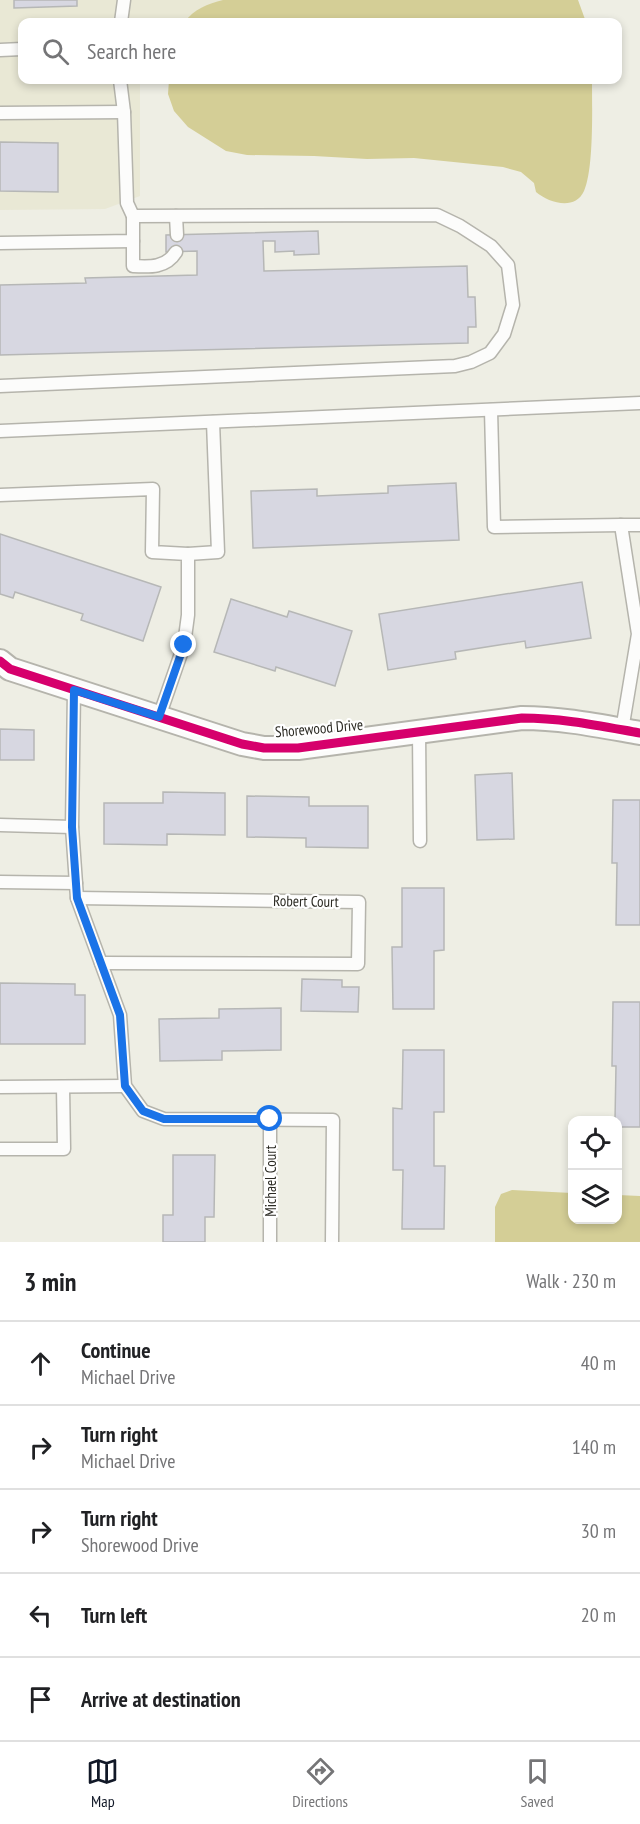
<!DOCTYPE html>
<html lang="en">
<head>
<meta charset="utf-8">
<style>
  :root { --surface:#fff; --page:#f6f6f6; --text:#202124; --muted:#757577; --line:#e0e0e0; --accent:#111827 }
  body { margin:0; font-family:"PT Sans Narrow",sans-serif; background:var(--page); color:var(--text) }
  .controls { position:absolute; right:18px; bottom:18px; display:grid; overflow:hidden; border-radius:12px; box-shadow:0 3px 9px #0003 }
  .controls button { width:54px; height:54px; display:grid; place-items:center; padding:0; border:0; border-bottom:2px solid var(--line); background:var(--surface); color:var(--text); font:30px sans-serif }
  .stop { position:absolute; width:18px; height:18px; margin:-14px; border:4px solid #1a73e8; border-radius:50%; background:#fff }
  .stop.end { background:#1a73e8; border-color:#fff; box-shadow:0 2px 6px #0008 }
  .list { margin:0; padding:0; list-style:none }
  h2 { display:flex; justify-content:space-between; align-items:center; height:78px; margin:0; padding:0 24px; font-size:26px }
  h2 small { font-size:20px; font-weight:400; color:var(--muted) }
  .list li { display:grid; grid-template-columns:39px 1fr auto; gap:18px; align-items:center; box-sizing:border-box; height:84px; padding:0 24px; border-top:2px solid var(--line) }
  .list b { display:block; font-size:22px; white-space:nowrap }
  .list p { margin:0; font-size:20px; white-space:nowrap; color:var(--muted) }
  .list em { font-size:20px; font-style:normal; color:var(--muted) }
  .icon { flex:none; width:33px; height:33px; fill:none; stroke:currentColor; stroke-width:2; stroke-linecap:round; stroke-linejoin:round }
  .map { position:relative; flex:none; width:640px; height:1242px; overflow:hidden }
  .search { position:absolute; background:var(--surface); box-shadow:0 3px 9px #0003; left:18px; right:18px; top:18px; height:66px; display:flex; align-items:center; gap:15px; box-sizing:border-box; padding:0 21px; border-radius:12px; color:var(--muted); font-size:22px }
  .sheet { height:498px; background:var(--surface) }
  nav { display:flex; justify-content:space-around; align-items:center; box-sizing:border-box; height:84px; border-top:2px solid var(--line); background:var(--surface); font-size:16px; color:var(--muted) }
  nav a { display:grid; justify-items:center; gap:3px }
  nav .on { color:var(--accent) }
  .map>svg:first-child { display:block }
</style>
</head>
<body>
<div class="map">
<svg width="640" height="1242" viewBox="0 0 640 1242">
  <rect width="100%" height="100%" fill="#eeeee4"/>
  <path fill="#e9e8d5" d="M0 0H329L330 22H22V80H140V196L105 209 0 210Z"/>
  <g fill="#d4ce96">
    <path d="M223 0H578L586 22H185C193 9 208 4 223 0Z"/>
    <path d="M169 80H592C592 106 594 169 584 191 575 211 549 203 536 192L534 183 521 172 503 167 414 158 367 159 314 156 247 155 226 151 188 127 174 111 168 94Z"/>
    <path d="M512 1190 572 1193V1220H618V1195L640 1196V1242H495V1207L501 1194Z"/>
  </g>
  <g fill="#d7d7e1" stroke="#b6b7b6" stroke-width="1.5">
    <path d="M14 0H77V6L14 8Z"/>
    <path d="M0 142 58 143V192L0 191Z"/>
    <path d="M318 231 319 254 294 255V251L275 252V241H263L264 271 467 266 468 297H475L476 327H468V343L0 355V285L86 283 85 278 197 275V251L166 252V235Z"/>
    <path d="M456 483 459 540 253 548 251 491 317 489V496L388 493V486Z"/>
    <path d="M0 534 161 587 143 641 81 620 83 614 15 592 13 598 0 594Z"/>
    <path d="M582 582 591 638 526 648 525 641 455 652 456 659 388 670 379 614Z"/>
    <path d="M231 599 287 617 289 611 352 631 335 686 276 667 275 671 214 652Z"/>
    <path d="M0 729 34 730V760H0Z"/>
    <path d="M512 773 514 839 477 840 475 775Z"/>
    <path d="M163 792 225 793V835L167 834V845L104 844V803H163Z"/>
    <path d="M247 796 309 797V806H368V848L306 847V838L247 837Z"/>
    <path d="M613 800H640V925H616L617 863H612Z"/>
    <path d="M402 888H444V950L434 951V1009H393L392 947H402Z"/>
    <path d="M302 979 342 980V987H359L358 1012 301 1011Z"/>
    <path d="M0 983 75 984V995H85V1044H0Z"/>
    <path d="M613 1002H640V1127H618V1120H615L616 1066H612Z"/>
    <path d="M281 1008V1050L222 1051V1060L160 1061 159 1019 219 1018V1009Z"/>
    <path d="M403 1050H444V1112H434V1166H445L444 1229H402L403 1170H393V1108L402 1109Z"/>
    <path d="M173 1155H215L214 1217H205V1242H163V1215H173Z"/>
  </g>
  <g fill="none" stroke-linecap="round" stroke-linejoin="round">
    <defs>
      <g id="lane">
        <path d="M121 22 124 0"/>
        <path d="M0 50 22 49"/>
        <path d="M0 113 124 112"/>
        <path d="M176 216 177 235"/>
        <path d="M133 241V266C150 267 166 268 176 252"/>
        <path d="M0 243 133 241V216"/>
        <path d="M0 386 455 366 471 362 490 353 504 334 513 305 508 265 491 246 460 226 437 215 133 216 127 203 124 112 120 80"/>
        <path d="M491 410 494 527 621 525"/>
        <path d="M0 431 640 403"/>
        <path d="M0 495 153 489 152 552 188 554V615L184 645 159 717"/>
        <path d="M188 554 218 552 213 422"/>
        <path d="M74 690 72 827 77 898 120 1015 125 1086 143 1111 164 1119 333 1120 332 1242"/>
        <path d="M622 730 638 634 621 525H640"/>
        <path d="M419 732 420 841"/>
        <path d="M0 825 72 827"/>
        <path d="M0 882 76 883"/>
        <path d="M77 898 359 902 358 964 101 963"/>
        <path d="M0 1087 125 1086"/>
        <path d="M270 1119V1242"/>
        <path d="M0 1149H64L63 1087"/>
      </g>
      <path id="street" d="M0 661 10 669 242 744 264 748H298L522 718C562 718 600 726 640 733"/>
    </defs>
    <use href="#lane" stroke="#b5b4ac" stroke-width="15"/>
    <use href="#street" stroke="#b5b4ac" stroke-width="26"/>
    <use href="#lane" stroke="#fcfcfb" stroke-width="12"/>
    <use href="#street" stroke="#fcfcfb" stroke-width="22"/>
    <defs>
      <path id="cycleway" d="M0 661 10 669 242 744 264 748H298L522 718C562 718 600 726 640 733"/>
    </defs>
    <use href="#cycleway" stroke="#fff" stroke-width="13"/>
    <use href="#cycleway" stroke="#d6006c" stroke-width="9"/>
  </g>
  <g fill="none" stroke-linecap="round" stroke-linejoin="round">
    <path stroke="#1a73e8" stroke-width="8" d="M184 645 159 717 74 690 72 827 77 898 120 1015 125 1086 143 1111 164 1119H270"/>
  </g>
  <g text-anchor="middle" dominant-baseline="central" stroke-width="4.5" stroke-linejoin="round" paint-order="stroke">
    <g font-size="15" fill="#2c2b24" stroke="#fff">
      <text transform="translate(319 728) rotate(-5)">Shorewood Drive</text>
      <text transform="translate(306 901) rotate(1)">Robert Court</text>
      <text transform="translate(270 1181) rotate(-90)">Michael Court</text>
    </g>
  </g>
</svg>
<div class="controls">
<button><svg class="icon" aria-label="locate" viewBox="0 0 24 24"><circle cx="12" cy="12" r="6"/><path d="M12 2v4M12 18v4M2 12h4M18 12h4"/></svg></button>
<button><svg class="icon" aria-label="layers" viewBox="0 0 24 24"><path d="M12 4l9 5-9 5-9-5zM3 14l9 5 9-5"/></svg></button>
</div>
<div class="stop" style="left:270px;top:1119px"></div>
<div class="stop end" style="left:184px;top:645px"></div>
<div class="search"><svg class="icon" aria-label="search" viewBox="0 0 24 24"><circle cx="10" cy="10" r="6"/><path d="M15 15l6 6"/></svg>Search here</div>
</div>
<section class="sheet">
<h2>3 min<small>Walk · 230 m</small></h2>
<ul class="list">
<li><svg class="icon" aria-label="ahead" viewBox="0 0 24 24"><path d="M12 20V5M6 11l6-6 6 6"/></svg><div><b>Continue</b><p>Michael Drive</p></div><em>40 m</em></li>
<li><svg class="icon" aria-label="right" viewBox="0 0 24 24"><path d="M7 20v-9h11M14 6l5 5-5 5"/></svg><div><b>Turn right</b><p>Michael Drive</p></div><em>140 m</em></li>
<li><svg class="icon" aria-label="right" viewBox="0 0 24 24"><path d="M7 20v-9h11M14 6l5 5-5 5"/></svg><div><b>Turn right</b><p>Shorewood Drive</p></div><em>30 m</em></li>
<li><svg class="icon" aria-label="left" viewBox="0 0 24 24"><path d="M17 20v-9H6M10 6l-5 5 5 5"/></svg><div><b>Turn left</b></div><em>20 m</em></li>
<li><svg class="icon" aria-label="arrive" viewBox="0 0 24 24"><path d="M6 21V4h12l-3 4 3 4H6"/></svg><div><b>Arrive at destination</b></div></li>
</ul>
</section>
<nav>
<a class="on"><svg class="icon" aria-label="map" viewBox="0 0 24 24"><path d="M3 6l6-2 6 2 6-2v14l-6 2-6-2-6 2zM9 4v14M15 6v14"/></svg>Map</a>
<a><svg class="icon" aria-label="directions" viewBox="0 0 24 24"><path d="M12 3l9 9-9 9-9-9zM9 14v-3h6M13 9l2 2-2 2"/></svg>Directions</a>
<a><svg class="icon" aria-label="saved" viewBox="0 0 24 24"><path d="M7 4h10v16l-5-4-5 4z"/></svg>Saved</a>
</nav>
</body>
</html>
